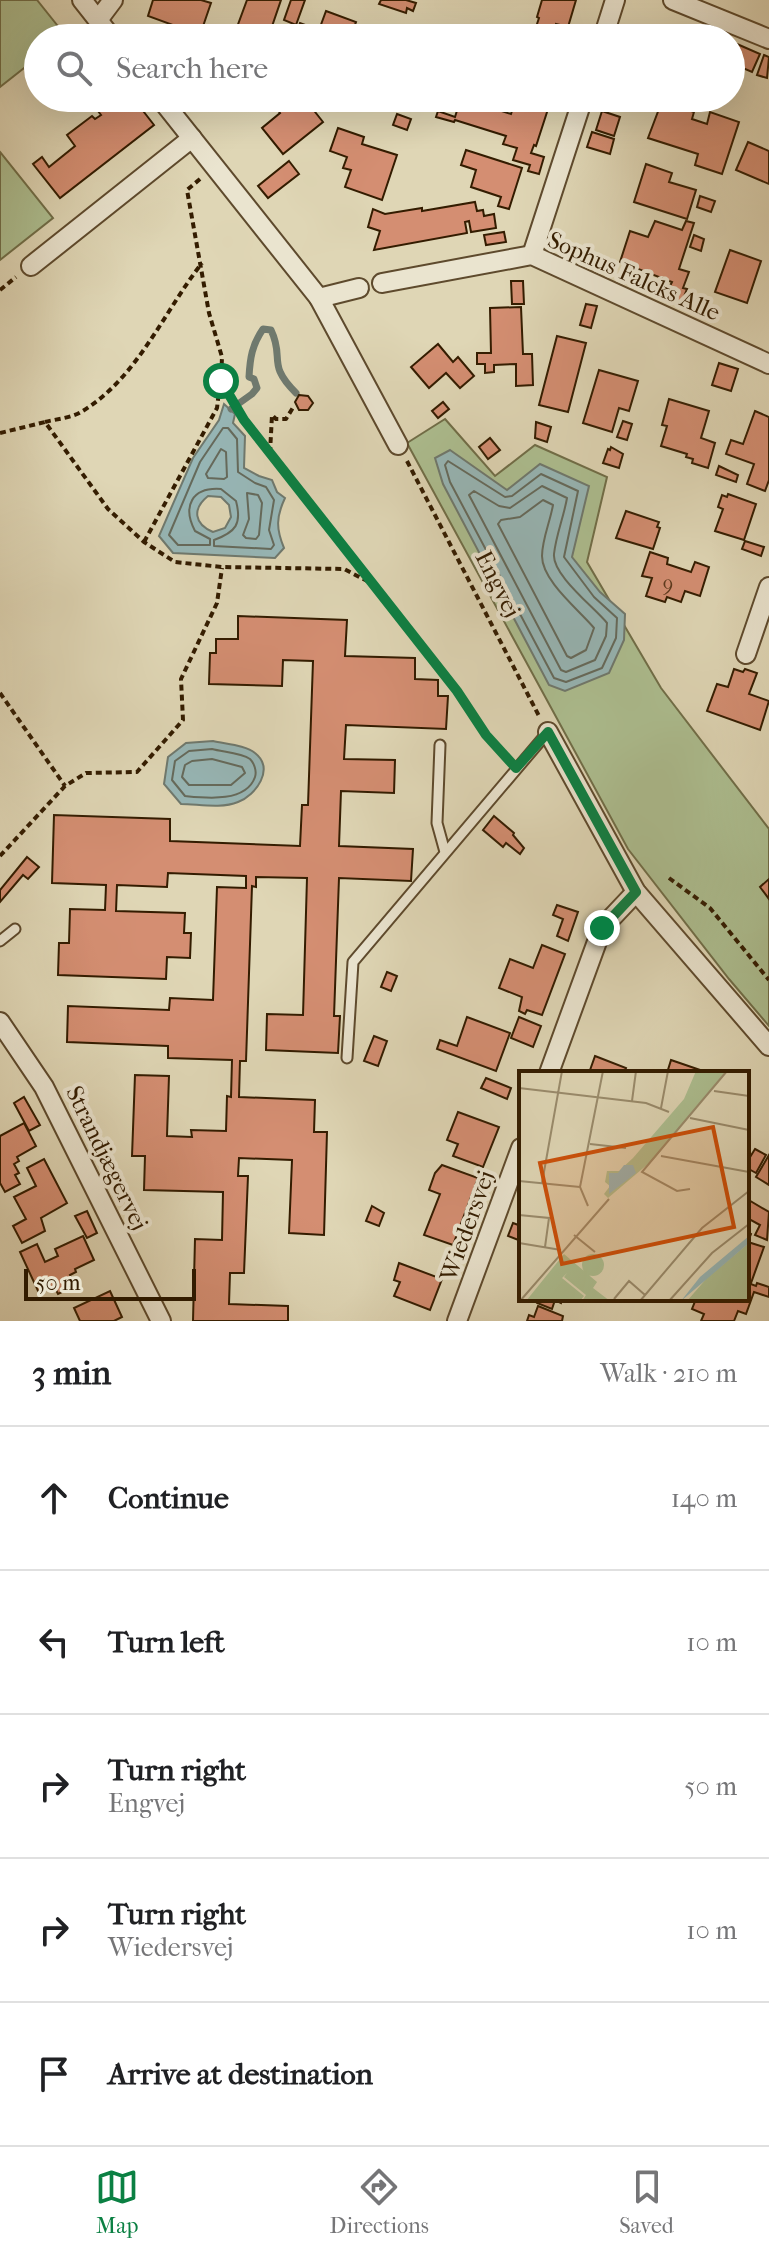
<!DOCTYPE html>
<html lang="en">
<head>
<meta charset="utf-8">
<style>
  :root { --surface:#fff; --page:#f2f2f2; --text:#202124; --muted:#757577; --line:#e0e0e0; --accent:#0b8043 }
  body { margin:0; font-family:"IM FELL French Canon",serif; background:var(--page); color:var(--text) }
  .scale { position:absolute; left:24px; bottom:20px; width:172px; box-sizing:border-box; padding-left:8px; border:4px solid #331c00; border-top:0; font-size:22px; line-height:28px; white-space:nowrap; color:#331c00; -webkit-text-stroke:6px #eae4cf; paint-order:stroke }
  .stop { position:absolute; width:24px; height:24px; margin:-18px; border:6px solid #0b8043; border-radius:50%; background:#fff }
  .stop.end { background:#0b8043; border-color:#fff; box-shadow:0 2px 8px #0008 }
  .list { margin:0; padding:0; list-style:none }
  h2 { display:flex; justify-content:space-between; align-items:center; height:104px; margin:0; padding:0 32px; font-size:34px }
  h2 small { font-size:26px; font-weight:400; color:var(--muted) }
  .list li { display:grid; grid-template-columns:52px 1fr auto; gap:24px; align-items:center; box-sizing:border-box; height:144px; padding:0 32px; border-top:2px solid var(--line) }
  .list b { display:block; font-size:30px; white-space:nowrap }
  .list p { margin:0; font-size:26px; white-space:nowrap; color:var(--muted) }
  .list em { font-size:26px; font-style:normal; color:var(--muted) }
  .icon { flex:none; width:44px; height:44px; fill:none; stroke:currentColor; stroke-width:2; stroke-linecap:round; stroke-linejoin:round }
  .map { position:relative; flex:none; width:769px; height:1321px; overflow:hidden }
  .search { position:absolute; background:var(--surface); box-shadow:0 8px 32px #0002; left:24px; right:24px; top:24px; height:88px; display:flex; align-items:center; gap:20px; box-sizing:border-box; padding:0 28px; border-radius:44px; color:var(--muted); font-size:30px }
  .sheet { height:824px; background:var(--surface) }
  nav { display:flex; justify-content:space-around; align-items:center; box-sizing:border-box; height:112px; border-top:2px solid var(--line); background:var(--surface); font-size:22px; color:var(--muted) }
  nav a { display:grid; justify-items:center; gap:4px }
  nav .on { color:var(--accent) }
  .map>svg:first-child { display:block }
</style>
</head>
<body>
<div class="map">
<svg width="769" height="1321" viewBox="0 0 769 1321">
  <rect width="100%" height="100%" fill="#dfd6b5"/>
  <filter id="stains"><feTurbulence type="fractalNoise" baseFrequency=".0025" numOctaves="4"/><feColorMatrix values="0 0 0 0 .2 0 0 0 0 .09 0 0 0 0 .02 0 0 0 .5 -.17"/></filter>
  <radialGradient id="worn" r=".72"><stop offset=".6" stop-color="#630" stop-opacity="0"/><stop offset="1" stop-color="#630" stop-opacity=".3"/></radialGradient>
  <g fill="#adbf91" stroke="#706e48" stroke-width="2">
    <path d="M0 0H37L65 35 61 38H38V57L0 87Z"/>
    <path d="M0 152 53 218 0 260Z"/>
    <path d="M445 419 495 476 535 445 607 477 587 562 661 688 769 829V1026L729 979 628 849 407 443Z"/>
  </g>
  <g fill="#97b7b7" stroke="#6f796e" stroke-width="2" fill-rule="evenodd">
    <path d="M224 404 235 414 233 423 245 436 244 468 259 476 272 480 277 492 285 498C276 517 276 529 284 548L275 558 173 553 159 536 193 458 219 420ZM208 496 221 497 229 505 231 517 225 528 213 532C194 524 192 509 208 496Z"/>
    <path d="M450 450 507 490 540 464 589 486 572 557 600 592 625 614 624 640 609 673 565 691 549 685 443 484 435 458Z"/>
    <path d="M213 741C225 744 246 745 255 753 275 769 256 795 238 802 221 809 198 804 181 804L164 784 168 757 186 743Z"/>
  </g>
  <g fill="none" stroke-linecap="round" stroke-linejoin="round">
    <g stroke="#656a5c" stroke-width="2">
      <path d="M223 428H228L237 439 238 472 255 483 266 487 274 500 269 530 274 545 271 549 214 546V540C236 532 242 524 236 501L221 489C192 487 182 506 195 531L210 539V545H178L169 535 200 462Z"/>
      <path d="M221 449 226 452 227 477 224 479 208 478 206 474Z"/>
      <path d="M448 461 505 497 512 496 541 474 578 491 564 557 594 597 617 618 616 638 602 668 566 682 554 678 450 482 445 465Z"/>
      <path d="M542 486 567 498C564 516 556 535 554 554 552 575 594 607 607 623L606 636 595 660 566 672 561 670 469 495 474 491 499 506 510 508Z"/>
      <path d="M247 493 258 495 262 503 259 535 256 539 246 538 243 535 249 519Z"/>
      <path d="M543 500 553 505C550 522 542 540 542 556 542 581 579 610 594 628L586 650 571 658 567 656 498 524 501 520 520 517Z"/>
      <path d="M212 749C223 752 241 753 250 759 254 763 257 771 255 777 246 803 205 798 185 796L172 780 175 761 189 751Z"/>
      <path d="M212 759 242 767 245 773 231 785H189L182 777 185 765 192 761Z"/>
    </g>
    <path stroke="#6f796e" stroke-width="7" d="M231 409 252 394 257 388 254 379 249 377C250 358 252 345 263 329L271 330C285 359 266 363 296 393"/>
  </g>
  <g fill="#d48e72" stroke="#331c00" stroke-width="2">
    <path d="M153 0H201L211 3 200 35 148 16Z"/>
    <path d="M247 0H281L268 38H233Z"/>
    <path d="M291 0H305L296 25 284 20Z"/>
    <path d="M381 0H406L416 3 413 11 407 8 406 13 379 4Z"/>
    <path d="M542 0H576L568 27 556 24 554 38H536L540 29 536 27 539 18 537 17Z"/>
    <path d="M326 11 356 22 350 38H295L300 23 319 30Z"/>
    <path d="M400 27 432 38H397Z"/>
    <path d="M737 44 760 54 752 72 731 63Z"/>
    <path d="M764 55 769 57 767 78 757 75Z"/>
    <path d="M115 98H133L154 125 60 198 33 164 42 157 49 167 75 146 67 135 92 116 95 119 101 115 98 111Z"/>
    <path d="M268 98H304L323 122 283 154 262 128 280 113Z"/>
    <path d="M461 98 511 114 516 98 549 106 536 146 534 145 531 153 544 157 539 174 528 171 530 165 513 160 517 148 503 144 506 136 455 120 454 122 436 117 438 111 455 117Z"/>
    <path d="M662 101 694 112 692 119 707 124 710 112 739 122 722 174 695 165 698 154 648 138Z"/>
    <path d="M602 111 620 117 614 136 596 130Z"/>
    <path d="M397 114 411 119 407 130 393 125Z"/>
    <path d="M338 128 364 137 362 144 397 155 382 200 345 187 351 170 343 168 347 157 330 151Z"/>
    <path d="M592 132 614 139 610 154 587 147Z"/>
    <path d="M748 142 769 151V184L736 170Z"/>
    <path d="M466 150 522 168 509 209 498 206 501 197 471 187 476 170 461 165Z"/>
    <path d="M289 161 299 174 268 198 258 186Z"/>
    <path d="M646 164 672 173 669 182 696 190 687 219 634 202Z"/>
    <path d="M700 196 715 201 711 212 697 207Z"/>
    <path d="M475 202 477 211 483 210 484 216 494 214 496 228 471 232 469 221 465 222 467 233 374 250 380 231 368 227 373 209 385 214 422 208V211Z"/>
    <path d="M655 221 682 230 686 221 694 223 679 269 689 272 683 288 687 289 681 304 664 298 672 282 620 262 630 231 648 237Z"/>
    <path d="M504 232 506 242 486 245 484 235Z"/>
    <path d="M694 235 704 239 701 251 690 247Z"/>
    <path d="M730 250 761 261 747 303 715 292Z"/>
    <path d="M511 281H523L524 304H512Z"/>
    <path d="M586 304 597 306 591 328 580 325Z"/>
    <path d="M521 307 523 354H532L533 385 516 386V364L494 365V372L485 373V364H477V353H491L490 308Z"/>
    <path d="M557 336 586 343 568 412 539 405Z"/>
    <path d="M438 344 453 362 458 357 474 376 460 388 446 373 429 388 411 367Z"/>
    <path d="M719 363 738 369 731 391 712 385Z"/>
    <path d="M599 370 638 381 629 411 619 408 612 432 583 423Z"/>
    <path d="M299 395 308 396 313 403 308 410H299L295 402Z"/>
    <path d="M669 399 709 411 701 438 715 443 708 468 692 463 693 459 686 457 687 454 661 446 667 426 662 425Z"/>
    <path d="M443 402 449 409 438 418 432 411Z"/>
    <path d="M755 411 769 417V480L765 491 747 484 754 464 726 454 731 440 743 444Z"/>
    <path d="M623 421 632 424 627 440 617 437Z"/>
    <path d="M536 422 551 427 547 442 535 438Z"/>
    <path d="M490 438 500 450 488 459 479 447Z"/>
    <path d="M611 447 623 454 619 468 603 463 608 449 610 450Z"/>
    <path d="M719 466 738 475 736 482 716 475Z"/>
    <path d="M728 494 756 504 744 540 715 531 723 509 718 507 722 495 727 497Z"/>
    <path d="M626 511 659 522 657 527 660 528 653 549 616 538Z"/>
    <path d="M745 541 764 547 761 556 742 549Z"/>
    <path d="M650 552 668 558 667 564 691 572 695 562 709 567 700 596 685 591 681 602 667 597 665 602 646 596 652 578 642 576Z"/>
    <path d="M238 616 347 620 345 656 415 658V679L438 680V696H448L446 729 346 725 344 759 395 760 394 793 341 791 339 846 413 849 411 881 339 878 334 1016H340L338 1053 266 1050 267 1014 303 1015 307 878 256 877V887L252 886 246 1061H240L239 1097 315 1100 314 1132H327L324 1235 289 1233 292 1160 239 1158 238 1176H248L244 1273H230L229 1304 288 1306V1321H193L195 1239 222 1240 223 1192 144 1190 145 1156H132L135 1075 169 1076 167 1136 192 1137 191 1130 226 1131 227 1096 231 1097 232 1060 168 1058V1046L67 1042 68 1006 169 1010 170 998 213 1000 217 887 246 888V876L168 873 167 887 117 885 116 911 185 913 184 933H191L190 958 167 957 166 979 58 975 59 943H69L70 909 105 910 106 885 52 883 54 815 170 819V841L300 846 302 805H308L313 661 283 660 282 686 209 684 210 653H216V639H238Z"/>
    <path d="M734 669 743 672 745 669 757 673 749 694 769 701 760 730 707 711 717 684 728 687Z"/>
    <path d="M494 816 514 833 513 835 524 848 520 854 506 843 503 847 483 830Z"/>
    <path d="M27 857 39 867 28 879 23 875 0 902V890Z"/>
    <path d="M769 879V899L760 887Z"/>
    <path d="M557 905 578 912 568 941 557 936 563 919 553 915Z"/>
    <path d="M542 945 565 954 542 1015 527 1010 525 1014 519 1011 522 997 499 988 510 959 533 968Z"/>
    <path d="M387 972 397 976 391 991 381 987Z"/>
    <path d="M467 1017 510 1033 496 1071 437 1049 440 1040 457 1046Z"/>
    <path d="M519 1017 541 1026 533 1047 511 1038Z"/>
    <path d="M374 1036 387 1041 378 1066 364 1061Z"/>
    <path d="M595 1056 626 1068 624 1073H589Z"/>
    <path d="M671 1060 706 1072V1073H667Z"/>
    <path d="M486 1078 511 1088 507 1099 481 1088Z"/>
    <path d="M24 1097 40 1125 29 1131 14 1103Z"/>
    <path d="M458 1112 499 1127 483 1167 453 1156 458 1144 447 1140Z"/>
    <path d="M24 1123 36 1146 17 1157 19 1161 14 1164 19 1173 15 1175 20 1184 5 1192 0 1183V1136Z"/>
    <path d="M755 1149 766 1155 756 1173 747 1168V1162Z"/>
    <path d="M769 1155V1185L756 1177Z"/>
    <path d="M44 1159 67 1203 41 1218 45 1231 22 1243 13 1226 26 1219 14 1197 36 1186 27 1168Z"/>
    <path d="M442 1165 478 1178 453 1245 424 1235 440 1194 429 1190 435 1173Z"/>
    <path d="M747 1199 769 1212 767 1240 755 1235 760 1225 747 1218Z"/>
    <path d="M372 1206 384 1213 379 1226 366 1221Z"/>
    <path d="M87 1211 97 1233 87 1238 75 1216Z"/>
    <path d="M513 1223 521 1226V1241L508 1236Z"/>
    <path d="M747 1232 751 1234 748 1242 764 1247 751 1283 747 1281Z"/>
    <path d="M83 1236 94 1260 75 1269 76 1272 70 1275 75 1286 58 1294 54 1286 39 1293 20 1252 37 1244 45 1262 58 1256 55 1249Z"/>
    <path d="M399 1263 442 1279 430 1310 394 1296 400 1282 394 1280Z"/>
    <path d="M748 1283 756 1286 757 1283 769 1287V1297L754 1292 746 1314 738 1311 734 1321H701L704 1314 692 1309 696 1299H747Z"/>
    <path d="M110 1291 122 1317 114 1321H80L74 1308Z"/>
    <path d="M538 1299H562L561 1303 555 1300 552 1309 537 1303Z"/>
    <path d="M538 1306 563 1316 562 1321H527L529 1315 534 1317Z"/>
  </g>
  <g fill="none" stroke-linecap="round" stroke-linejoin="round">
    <defs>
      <g id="service">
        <path d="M440 745 437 823 445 852"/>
        <path d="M0 941 15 929"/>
        <path d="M347 1058 353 962 548 732"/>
      </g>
      <g id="minor">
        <path d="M82 0 112 38"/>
        <path d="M673 0 769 39"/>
        <path d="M98 20 113 0"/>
        <path d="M603 38 615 0"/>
        <path d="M160 98 319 298 398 445"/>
        <path d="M532 255 583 98"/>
        <path d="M31 266 192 138"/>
        <path d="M382 283 532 255 769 364"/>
        <path d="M319 298 359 288"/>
        <path d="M746 654 769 587"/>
        <path d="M548 732 636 892 769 1046"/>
        <path d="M0 1022 44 1087 161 1321"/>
        <path d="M549 1073 602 928 636 892"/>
        <path d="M457 1321 521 1148"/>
      </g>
    </defs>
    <use href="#service" stroke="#5e4a2d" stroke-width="13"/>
    <use href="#minor" stroke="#5e4a2d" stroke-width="22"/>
    <g stroke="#331c00" stroke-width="4" stroke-dasharray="6 4" stroke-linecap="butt">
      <path d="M200 179 187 190 209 313 222 357 221 381 244 420 367 580"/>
      <path d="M0 290 16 277"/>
      <path d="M45 422C56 419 71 418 81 412 137 379 163 313 202 263"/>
      <path d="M0 433 45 422 108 509 144 542 175 562 222 567 344 569 369 582 457 691 486 735 507 759"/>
      <path d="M270 453 272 415 276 419H286L294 406"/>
      <path d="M407 461 539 716"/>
      <path d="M144 542 217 408 220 383"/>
      <path d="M0 693 65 786"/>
      <path d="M0 856 65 786 86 773 137 772 183 720 181 679 217 603 222 568"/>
      <path d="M669 878 710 908 769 980"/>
    </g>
    <use href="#service" stroke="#eae4cf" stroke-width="9"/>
    <use href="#minor" stroke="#eae4cf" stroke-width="18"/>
  </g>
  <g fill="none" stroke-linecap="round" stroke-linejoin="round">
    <path stroke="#0b8043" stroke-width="10" d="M221 381 244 420 457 691 486 735 516 768 548 732 636 892 602 928"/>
  </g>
  <g text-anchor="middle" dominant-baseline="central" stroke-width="8" stroke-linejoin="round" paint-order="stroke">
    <g font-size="20" fill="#5b381c">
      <text x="668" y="584">9</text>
    </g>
    <g font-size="24" fill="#331c00" stroke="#eae4cf">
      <text transform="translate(634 276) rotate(24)">Sophus Falcks Alle</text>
      <text transform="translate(498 584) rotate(63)">Engvej</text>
      <text transform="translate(107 1158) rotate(64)">Strandjægervej</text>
      <text transform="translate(467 1226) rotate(-70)">Wiedersvej</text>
    </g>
  </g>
  <g transform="translate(519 1071)">
    <rect width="230" height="230" fill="#dfd6b5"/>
    <path d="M177 0H207L136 87 89 127 85 123 91 115 86 111 88 100H100L114 87 165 28ZM230 172V230H168L188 207ZM63 194a11 11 0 1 1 22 0a11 11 0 1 1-22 0ZM45 183 78 211 74 217 91 230H63L67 224 45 206 48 202 43 207 65 225 61 230H7Z" fill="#adbf91"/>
    <path d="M105 94H114L117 102 90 123V102H99ZM230 165V172L162 230 181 206Z" fill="#97b7b7"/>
    <path fill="none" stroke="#9a8c6d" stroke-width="2" d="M0 17 127 32 150 41M195 20 230 25M113 30 117 0M142 37 149 0M171 47 230 59M71 73 107 77M142 85 230 101M0 110 61 116M23 112 43 0M171 118 158 120 123 101 208 0M69 135 61 116 84 0M0 144 30 147 26 176M55 164 76 181M0 172 42 179M95 228 110 210 126 224M1 230 90 128M121 230 183 157 230 120M150 230 193 182 230 153"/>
    <path fill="#cd500a" fill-opacity="0.15" stroke="#cd500a" stroke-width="4" d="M194 56 215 156 43 193 21 92Z"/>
    <rect width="230" height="230" fill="none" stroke="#331c00" stroke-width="4"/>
  </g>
  <rect width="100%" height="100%" filter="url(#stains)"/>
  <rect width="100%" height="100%" fill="url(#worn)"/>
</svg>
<div class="scale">50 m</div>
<div class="stop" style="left:221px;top:381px"></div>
<div class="stop end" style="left:602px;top:928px"></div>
<div class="search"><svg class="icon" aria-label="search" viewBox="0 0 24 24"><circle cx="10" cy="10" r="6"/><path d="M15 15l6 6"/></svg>Search here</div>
</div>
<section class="sheet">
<h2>3 min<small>Walk · 210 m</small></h2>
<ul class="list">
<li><svg class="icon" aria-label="ahead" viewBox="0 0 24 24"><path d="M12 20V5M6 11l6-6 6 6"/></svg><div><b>Continue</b></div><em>140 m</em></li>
<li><svg class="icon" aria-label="left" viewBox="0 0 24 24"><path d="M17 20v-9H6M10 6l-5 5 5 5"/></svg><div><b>Turn left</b></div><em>10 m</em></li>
<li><svg class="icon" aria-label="right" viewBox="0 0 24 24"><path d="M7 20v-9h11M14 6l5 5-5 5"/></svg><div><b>Turn right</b><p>Engvej</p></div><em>50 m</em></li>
<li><svg class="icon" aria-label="right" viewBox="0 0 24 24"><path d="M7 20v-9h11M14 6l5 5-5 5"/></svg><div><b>Turn right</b><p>Wiedersvej</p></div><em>10 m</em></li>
<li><svg class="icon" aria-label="arrive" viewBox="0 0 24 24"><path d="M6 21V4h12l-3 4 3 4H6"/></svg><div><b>Arrive at destination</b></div></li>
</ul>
</section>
<nav>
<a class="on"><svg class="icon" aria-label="map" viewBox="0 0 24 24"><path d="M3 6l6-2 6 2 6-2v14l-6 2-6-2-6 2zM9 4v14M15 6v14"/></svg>Map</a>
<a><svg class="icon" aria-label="directions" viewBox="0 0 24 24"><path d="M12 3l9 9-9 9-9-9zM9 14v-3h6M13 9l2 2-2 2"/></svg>Directions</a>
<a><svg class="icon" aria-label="saved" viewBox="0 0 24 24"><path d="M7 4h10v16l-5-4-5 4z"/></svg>Saved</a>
</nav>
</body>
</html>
